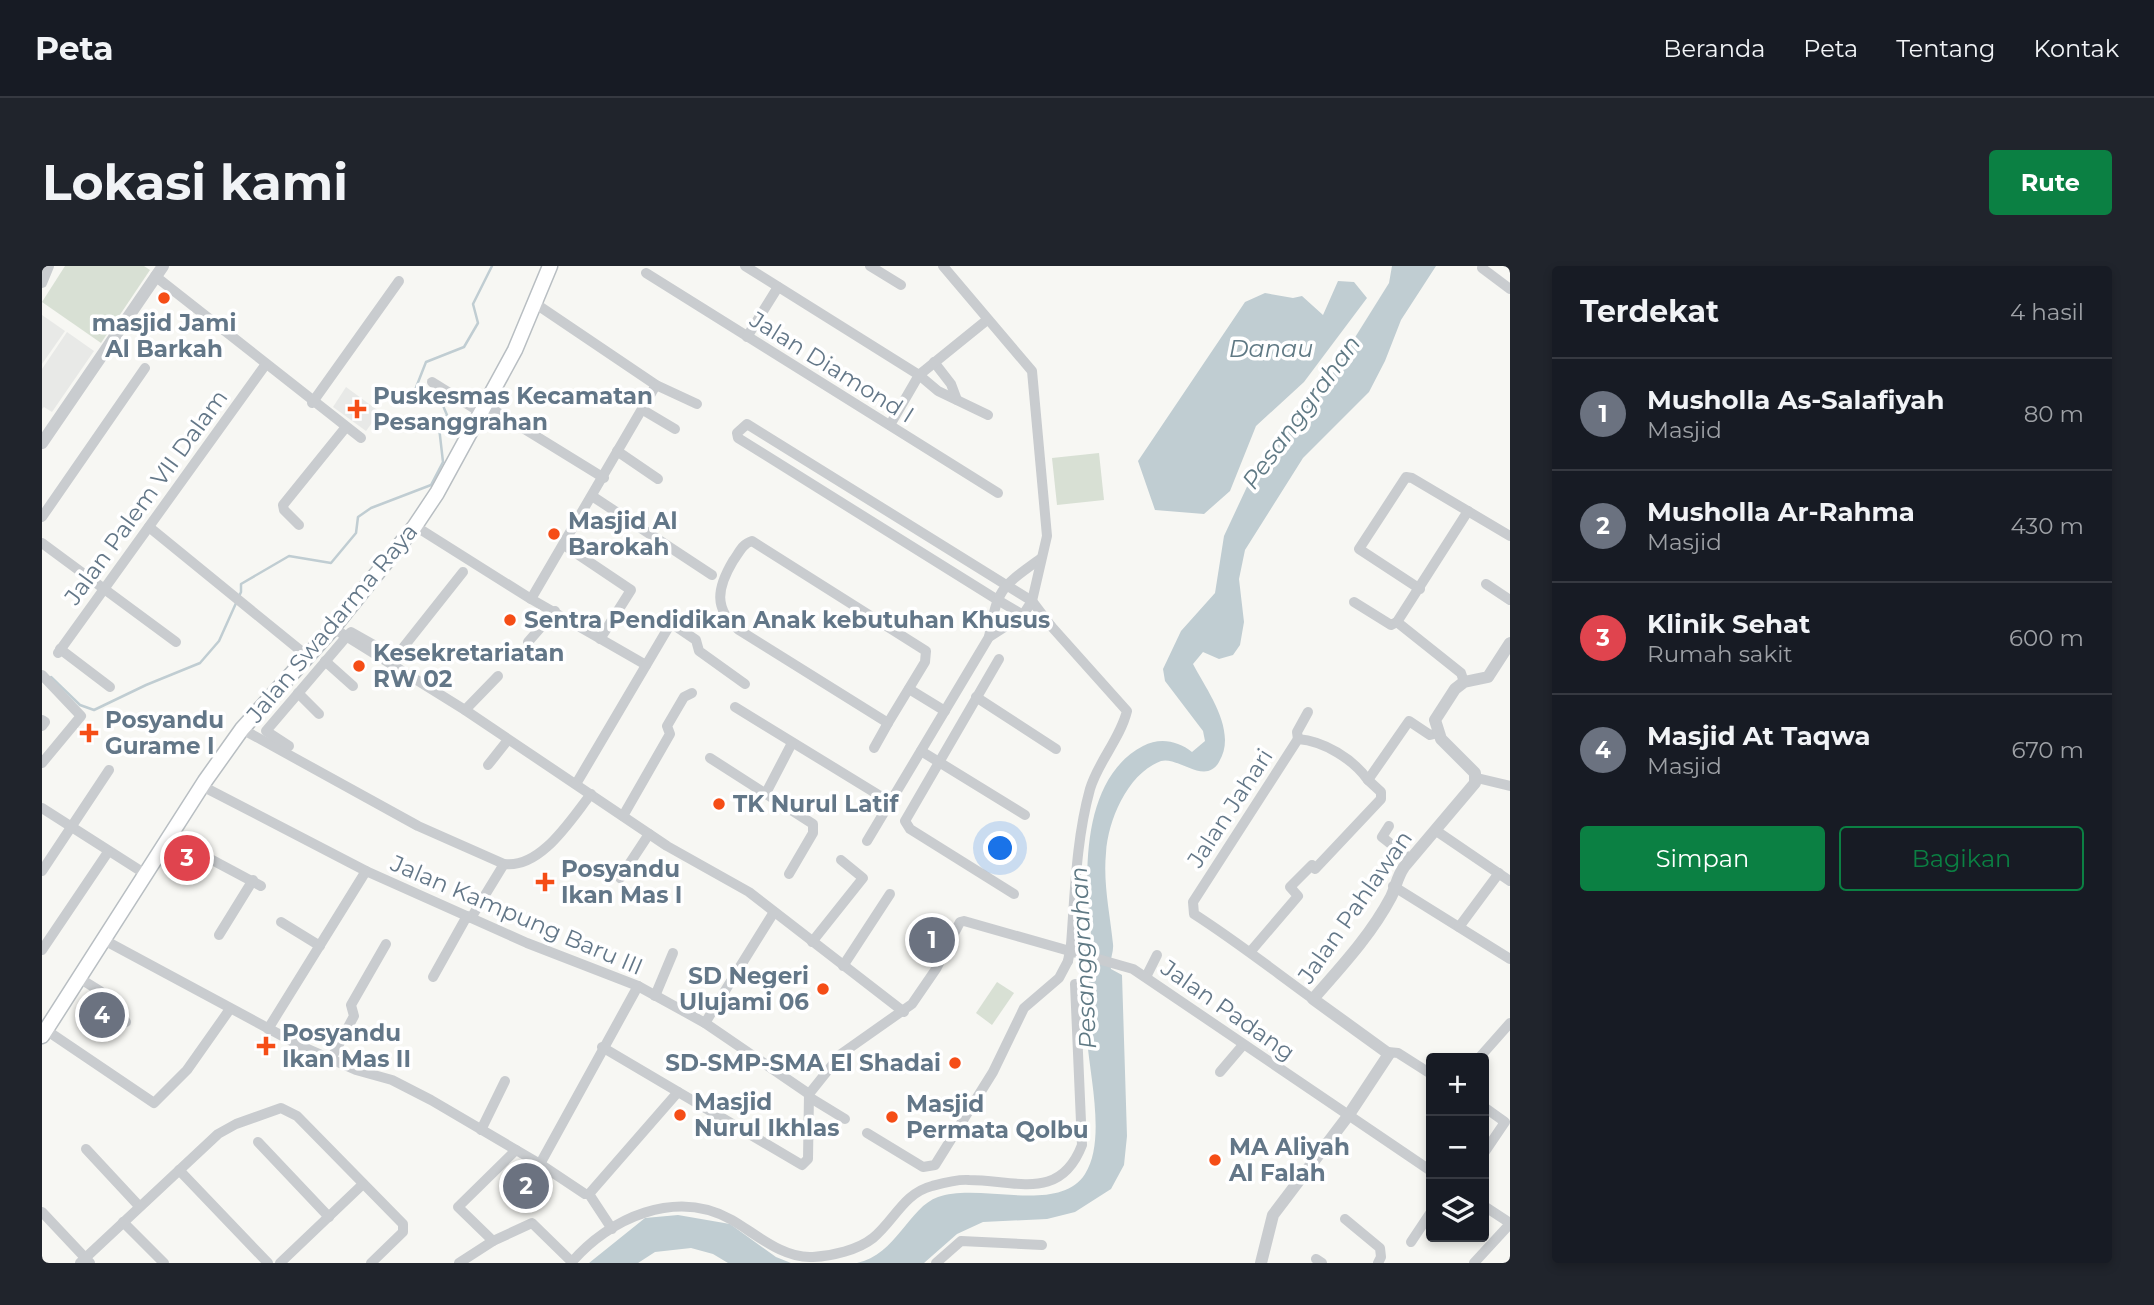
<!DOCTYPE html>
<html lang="id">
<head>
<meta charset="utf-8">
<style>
  :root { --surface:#171b24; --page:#20242c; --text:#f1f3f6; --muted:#9ea1a6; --line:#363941; --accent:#0b8043 }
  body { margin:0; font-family:Montserrat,sans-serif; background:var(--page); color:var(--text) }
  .controls { position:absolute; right:21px; bottom:21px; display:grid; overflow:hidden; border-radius:7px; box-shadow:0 4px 10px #0003 }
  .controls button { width:63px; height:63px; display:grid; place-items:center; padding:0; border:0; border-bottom:2px solid var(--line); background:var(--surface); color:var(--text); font:35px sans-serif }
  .you { position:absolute; left:959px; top:583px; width:24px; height:24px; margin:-18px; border:5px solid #fff; border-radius:50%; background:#1a73e8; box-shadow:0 0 0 10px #1a73e833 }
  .badge { display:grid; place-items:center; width:46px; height:46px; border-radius:50%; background:var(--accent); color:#fff; font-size:23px; font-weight:700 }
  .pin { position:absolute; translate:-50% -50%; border:4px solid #fff; box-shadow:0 2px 7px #0006 }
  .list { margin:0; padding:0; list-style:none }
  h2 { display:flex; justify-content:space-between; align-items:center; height:91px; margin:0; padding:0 28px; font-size:30px }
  h2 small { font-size:23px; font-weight:400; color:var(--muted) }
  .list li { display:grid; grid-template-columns:46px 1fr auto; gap:21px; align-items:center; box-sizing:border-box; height:112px; padding:0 28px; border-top:2px solid var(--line) }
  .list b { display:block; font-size:26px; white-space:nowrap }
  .list p { margin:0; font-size:23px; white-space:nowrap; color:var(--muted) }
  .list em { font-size:23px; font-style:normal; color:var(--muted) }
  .actions { display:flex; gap:14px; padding:21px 28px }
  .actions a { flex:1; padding:16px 0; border:2px solid var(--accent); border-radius:7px; text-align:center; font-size:24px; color:var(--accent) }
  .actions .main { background:var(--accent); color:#fff }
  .icon { flex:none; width:38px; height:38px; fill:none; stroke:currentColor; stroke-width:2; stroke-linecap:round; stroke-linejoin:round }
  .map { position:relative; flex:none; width:1468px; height:997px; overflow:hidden; border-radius:7px }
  header { display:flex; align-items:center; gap:42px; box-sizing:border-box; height:98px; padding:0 35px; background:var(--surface); border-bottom:2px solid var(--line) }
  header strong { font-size:33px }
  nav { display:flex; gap:38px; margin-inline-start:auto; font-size:24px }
  .intro { display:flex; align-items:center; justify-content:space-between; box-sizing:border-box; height:168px; padding:0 42px }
  h1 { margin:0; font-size:49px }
  .button { padding:18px 32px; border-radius:7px; background:var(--accent); color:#fff; font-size:24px; font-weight:700 }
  main { display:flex; gap:42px; padding:0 42px }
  aside { flex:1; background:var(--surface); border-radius:7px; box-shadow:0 4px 10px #0003 }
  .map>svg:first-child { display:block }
</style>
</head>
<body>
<header>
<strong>Peta</strong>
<nav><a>Beranda</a><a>Peta</a><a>Tentang</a><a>Kontak</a></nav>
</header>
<div class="intro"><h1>Lokasi kami</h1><a class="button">Rute</a></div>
<main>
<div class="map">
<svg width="1468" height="997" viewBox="0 0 1468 997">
  <rect width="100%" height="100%" fill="#f7f7f3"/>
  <g fill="#e8e9e7">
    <path d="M0 49 23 65 0 98Z"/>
    <path d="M25 66 52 85 10 146 2 141 0 143V103Z"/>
    <path d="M304 121 338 146 324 165 291 141Z"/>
  </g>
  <g fill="#d8e0d4">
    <path d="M23 0H102L108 4 59 77 0 36Z"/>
    <path d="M1057 187 1062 234 1015 239 1010 192Z"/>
    <path d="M955 716 972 727 950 759 934 747Z"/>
  </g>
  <g fill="#c0cdd2">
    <path d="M1350 0H1394L1359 54 1343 95 1327 126 1261 192 1203 284 1197 313 1202 356 1198 379 1191 389 1177 393 1161 386 1151 398C1165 425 1196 465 1177 496 1163 520 1136 490 1119 495 1086 507 1066 554 1064 587 1061 617 1068 648 1071 678 1072 687 1067 693 1069 703L1080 709 1085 870 1082 899 1069 923 1033 946 1005 953 941 956 915 968 882 997H815C854 989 867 941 896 931 937 916 1017 949 1043 908 1064 876 1048 811 1045 773 1044 756 1044 737 1046 720 1048 709 1054 700 1052 689 1042 626 1034 515 1101 480 1118 471 1136 475 1150 486L1163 475 1161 465 1123 415 1121 403 1139 365 1173 327 1182 270 1217 195 1240 161 1277 129 1347 17Z"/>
    <path d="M1296 15 1312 16 1325 32 1262 116 1214 160 1188 225 1162 248 1113 244 1096 195 1203 36 1223 27 1251 32 1260 30 1281 49Z"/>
    <path d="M636 949 688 958 734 991 749 997H686L671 988 649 982 613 986 596 997H547L603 952Z"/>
  </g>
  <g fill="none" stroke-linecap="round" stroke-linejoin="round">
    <path stroke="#c0cdd2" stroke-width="2.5" d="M9 411 38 439 52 444 104 419 158 397 177 375 199 326V318L247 290 289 297 314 267 316 251 329 242 389 219 401 196 397 161 405 149 399 135 373 124 384 96 422 81 436 57 431 38 450 0"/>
    <defs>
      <path id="secondary" d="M0 770 163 515 200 463 291 362 373 260 395 227 473 84 508 0"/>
    </defs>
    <use href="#secondary" stroke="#b8bec2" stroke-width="17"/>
    <g stroke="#c9cccf" stroke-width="10">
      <path d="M703 0 877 109 896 125 946 149"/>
      <path d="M828 0 859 19"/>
      <path d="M1440 2 1468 23"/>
      <path d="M604 7 956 227"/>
      <path d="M113 10 319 172"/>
      <path d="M0 17 7 0"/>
      <path d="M494 38 614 119 655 138"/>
      <path d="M705 71 736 21"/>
      <path d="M892 96 909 118 915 134"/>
      <path d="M390 116 438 146"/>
      <path d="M270 137 357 15"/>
      <path d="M442 138 562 212"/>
      <path d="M601 144 633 163"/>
      <path d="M705 158 990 335 1009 360 981 349 954 333 696 172 695 167Z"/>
      <path d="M848 159 877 109 945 54"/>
      <path d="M575 185 616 213"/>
      <path d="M550 230 670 309"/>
      <path d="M0 251 103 102"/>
      <path d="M257 259 242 244 241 239 304 161"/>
      <path d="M373 260 489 333 604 399"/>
      <path d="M107 261 264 389"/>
      <path d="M710 275 884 385 883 396 846 457 697 364C671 343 675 322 691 295 697 287 700 278 710 275Z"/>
      <path d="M0 277 134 376"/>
      <path d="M522 279 589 324 558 373"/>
      <path d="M1444 318 1468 334"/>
      <path d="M1378 323 1317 283 1364 211 1370 212 1468 270"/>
      <path d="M489 333 614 119"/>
      <path d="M1312 336 1349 359 1355 356 1419 407 1422 416"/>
      <path d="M1355 356 1426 245"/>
      <path d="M1009 360 1085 445C1078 473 1056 496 1048 523 1034 574 1033 627 1029 679"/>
      <path d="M291 362 423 444 625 580 707 626 862 746"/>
      <path d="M947 371C956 322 958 322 998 293"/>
      <path d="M486 376 513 345"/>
      <path d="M18 383 68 421"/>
      <path d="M16 387 224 98"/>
      <path d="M957 393 863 555 868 563 972 628"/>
      <path d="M283 395 311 420"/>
      <path d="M0 409 39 450 0 497"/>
      <path d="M867 423 903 445"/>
      <path d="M256 427 277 448"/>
      <path d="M934 431 1014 483"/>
      <path d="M693 441 848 536"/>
      <path d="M423 444 456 410"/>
      <path d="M0 454 3 456 0 460"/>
      <path d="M200 463 376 560 462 598C499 603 529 553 549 528"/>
      <path d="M1256 473 1255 466 1266 446"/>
      <path d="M247 480 224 465 305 370 309 366 348 388H356L421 306"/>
      <path d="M832 482 846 457"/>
      <path d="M879 485 983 549"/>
      <path d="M668 492 771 558V567L747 608"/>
      <path d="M446 499 465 475"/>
      <path d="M1435 512 1468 520"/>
      <path d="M534 518 629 357 654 374 657 385 703 418"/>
      <path d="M160 520 324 605 485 677 596 720 663 757 767 828"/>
      <path d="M724 527 750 477"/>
      <path d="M0 542 105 609"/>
      <path d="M581 550 628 468 625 460 642 431 650 427"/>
      <path d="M1347 560 1340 571 1368 593"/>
      <path d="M1393 564 1468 615"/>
      <path d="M129 572 219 620"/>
      <path d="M825 575 947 371 981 349 990 335 1005 270 990 105 901 0"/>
      <path d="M0 605 67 504"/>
      <path d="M578 612 607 568"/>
      <path d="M1351 620 1468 693"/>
      <path d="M429 652 462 598"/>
      <path d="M239 656 278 680"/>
      <path d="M1417 661 1457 607"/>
      <path d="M177 669 211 614"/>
      <path d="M62 674 259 780 314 804 350 814 389 834 498 898 543 928H547L636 826"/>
      <path d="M770 676 821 612 799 594"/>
      <path d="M0 684 66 586"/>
      <path d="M1209 685 1256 630 1248 621 1270 599 1273 603 1339 533V526L1326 514"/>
      <path d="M801 700 848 628"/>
      <path d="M391 711 425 650"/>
      <path d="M1104 711 1115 689"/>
      <path d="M37 712 58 725 84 756"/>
      <path d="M613 730 631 687"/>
      <path d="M1271 733C1231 704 1194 675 1152 648L1151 636 1256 473C1282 475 1311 493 1326 514L1367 455 1388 469 1396 467"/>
      <path d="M663 757 732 646"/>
      <path d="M226 763 324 605"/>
      <path d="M4 764 112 837 145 804 188 743"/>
      <path d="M560 781 760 899 766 893 767 828"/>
      <path d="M1346 786 1356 787 1389 808"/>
      <path d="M1437 792 1468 757"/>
      <path d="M289 793 312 750 309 739 344 678"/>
      <path d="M1178 806 1201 779"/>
      <path d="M767 828 799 788 870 738 894 703 918 656 922 655 1091 703 1389 905"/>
      <path d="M767 831 803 853"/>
      <path d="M1442 841 1463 856 1442 887"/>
      <path d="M439 864 463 815"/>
      <path d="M825 867 881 901 893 899 951 806 982 742 1017 712 1026 695"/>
      <path d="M216 876 287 951"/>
      <path d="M44 883 97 940"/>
      <path d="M498 898 596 720"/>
      <path d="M137 904 226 997"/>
      <path d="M547 928 570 963"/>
      <path d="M1442 940 1468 957"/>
      <path d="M0 946 48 997"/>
      <path d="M1303 953 1338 982 1339 991 1336 997"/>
      <path d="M81 956 122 997"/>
      <path d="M451 975 490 957 530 996"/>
      <path d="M1369 976 1389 946"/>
      <path d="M1274 993 1280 997"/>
      <path d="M38 997 176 868 194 858 239 842 255 850 361 958V966L329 997"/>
      <path d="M238 997 321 918"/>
      <path d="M417 997 451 975 416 941 474 884"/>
      <path d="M529 997C567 952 634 922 690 954 714 968 741 993 771 991 790 990 816 984 831 972 852 955 862 927 890 920 901 917 915 913 927 914 974 914 1018 936 1040 879L1033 718"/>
      <path d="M894 997 919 975 1000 979"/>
      <path d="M1432 997 1468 958"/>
    </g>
    <g stroke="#c9cccf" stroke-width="12">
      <path d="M0 177 121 0"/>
      <path d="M1219 997 1231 949 1306 850 1347 788 1271 733C1299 701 1329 669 1349 631 1354 621 1355 611 1362 601L1433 517V507L1399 473 1393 454 1413 423 1422 416 1446 411 1468 377"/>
    </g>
    <use href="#secondary" stroke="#fff" stroke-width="14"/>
    <path stroke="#c9cccf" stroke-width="10" d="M1026 695 1029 679"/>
  </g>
  <g fill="#f54d16" stroke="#fff" stroke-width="2.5">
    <circle cx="122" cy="32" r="7"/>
    <path d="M311.5 132.5h7v7h7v7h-7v7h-7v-7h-7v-7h7z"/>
    <circle cx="512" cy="268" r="7"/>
    <circle cx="468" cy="354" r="7"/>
    <circle cx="317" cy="400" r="7"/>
    <path d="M43.5 456.5h7v7h7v7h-7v7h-7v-7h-7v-7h7z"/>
    <circle cx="677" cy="538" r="7"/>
    <path d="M499.5 605.5h7v7h7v7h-7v7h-7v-7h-7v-7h7z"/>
    <circle cx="781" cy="723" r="7"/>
    <path d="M220.5 769.5h7v7h7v7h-7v7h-7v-7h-7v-7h7z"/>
    <circle cx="913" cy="797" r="7"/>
    <circle cx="638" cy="849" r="7"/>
    <circle cx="850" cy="851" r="7"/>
    <circle cx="1173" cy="894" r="7"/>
  </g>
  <g text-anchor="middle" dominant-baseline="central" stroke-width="7" stroke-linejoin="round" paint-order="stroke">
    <g font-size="23" font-weight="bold" fill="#637788" stroke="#fff" text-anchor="start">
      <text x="122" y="57" text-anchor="middle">masjid Jami<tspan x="122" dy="26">Al Barkah</tspan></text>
      <text x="331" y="130">Puskesmas Kecamatan<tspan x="331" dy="26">Pesanggrahan</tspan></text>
      <text x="526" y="255">Masjid Al<tspan x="526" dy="26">Barokah</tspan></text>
      <text x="482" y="354">Sentra Pendidikan Anak kebutuhan Khusus</text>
      <text x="331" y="387">Kesekretariatan<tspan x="331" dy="26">RW 02</tspan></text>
      <text x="63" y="454">Posyandu<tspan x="63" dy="26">Gurame I</tspan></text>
      <text x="691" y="538">TK Nurul Latif</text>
      <text x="519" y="603">Posyandu<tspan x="519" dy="26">Ikan Mas I</tspan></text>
      <text x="767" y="710" text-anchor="end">SD Negeri<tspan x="767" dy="26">Ulujami 06</tspan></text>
      <text x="240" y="767">Posyandu<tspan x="240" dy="26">Ikan Mas II</tspan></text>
      <text x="899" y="797" text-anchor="end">SD-SMP-SMA El Shadai</text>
      <text x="652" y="836">Masjid<tspan x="652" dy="26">Nurul Ikhlas</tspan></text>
      <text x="864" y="838">Masjid<tspan x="864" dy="26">Permata Qolbu</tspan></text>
      <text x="1187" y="881">MA Aliyah<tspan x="1187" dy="26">Al Falah</tspan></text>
    </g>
    <g font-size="23" fill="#637788" stroke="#fff">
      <text transform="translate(790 101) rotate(32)">Jalan Diamond I</text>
      <text transform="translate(104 231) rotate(-54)">Jalan Palem VII Dalam</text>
      <text transform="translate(290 357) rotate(-50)">Jalan Swadarma Raya</text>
      <text transform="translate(1188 542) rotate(-57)">Jalan Jahari</text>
      <text transform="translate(1313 641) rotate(-55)">Jalan Pahlawan</text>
      <text transform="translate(475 649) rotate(23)">Jalan Kampung Baru III</text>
      <text transform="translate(1186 744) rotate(35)">Jalan Padang</text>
    </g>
    <g font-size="24" font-style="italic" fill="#5f7984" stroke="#fff">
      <text x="1229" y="82">Danau</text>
      <text transform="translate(1259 146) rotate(-54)">Pesanggrahan</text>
      <text transform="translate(1041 692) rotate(-93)">Pesanggrahan</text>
    </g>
  </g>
</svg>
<div class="controls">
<button>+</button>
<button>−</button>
<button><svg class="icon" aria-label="layers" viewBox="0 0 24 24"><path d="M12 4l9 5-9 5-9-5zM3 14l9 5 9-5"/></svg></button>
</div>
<div class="you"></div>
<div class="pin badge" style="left:890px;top:674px;background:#6b7280">1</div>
<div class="pin badge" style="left:484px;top:920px;background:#6b7280">2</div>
<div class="pin badge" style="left:145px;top:592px;background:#e0444e">3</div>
<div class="pin badge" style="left:60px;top:749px;background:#6b7280">4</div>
</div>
<aside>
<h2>Terdekat<small>4 hasil</small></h2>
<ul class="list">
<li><span class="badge" style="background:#6b7280">1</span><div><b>Musholla As-Salafiyah</b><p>Masjid</p></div><em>80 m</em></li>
<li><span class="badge" style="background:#6b7280">2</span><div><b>Musholla Ar-Rahma</b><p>Masjid</p></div><em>430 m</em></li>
<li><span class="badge" style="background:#e0444e">3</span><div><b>Klinik Sehat</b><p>Rumah sakit</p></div><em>600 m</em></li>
<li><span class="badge" style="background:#6b7280">4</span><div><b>Masjid At Taqwa</b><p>Masjid</p></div><em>670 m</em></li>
</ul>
<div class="actions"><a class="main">Simpan</a><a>Bagikan</a></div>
</aside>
</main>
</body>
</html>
